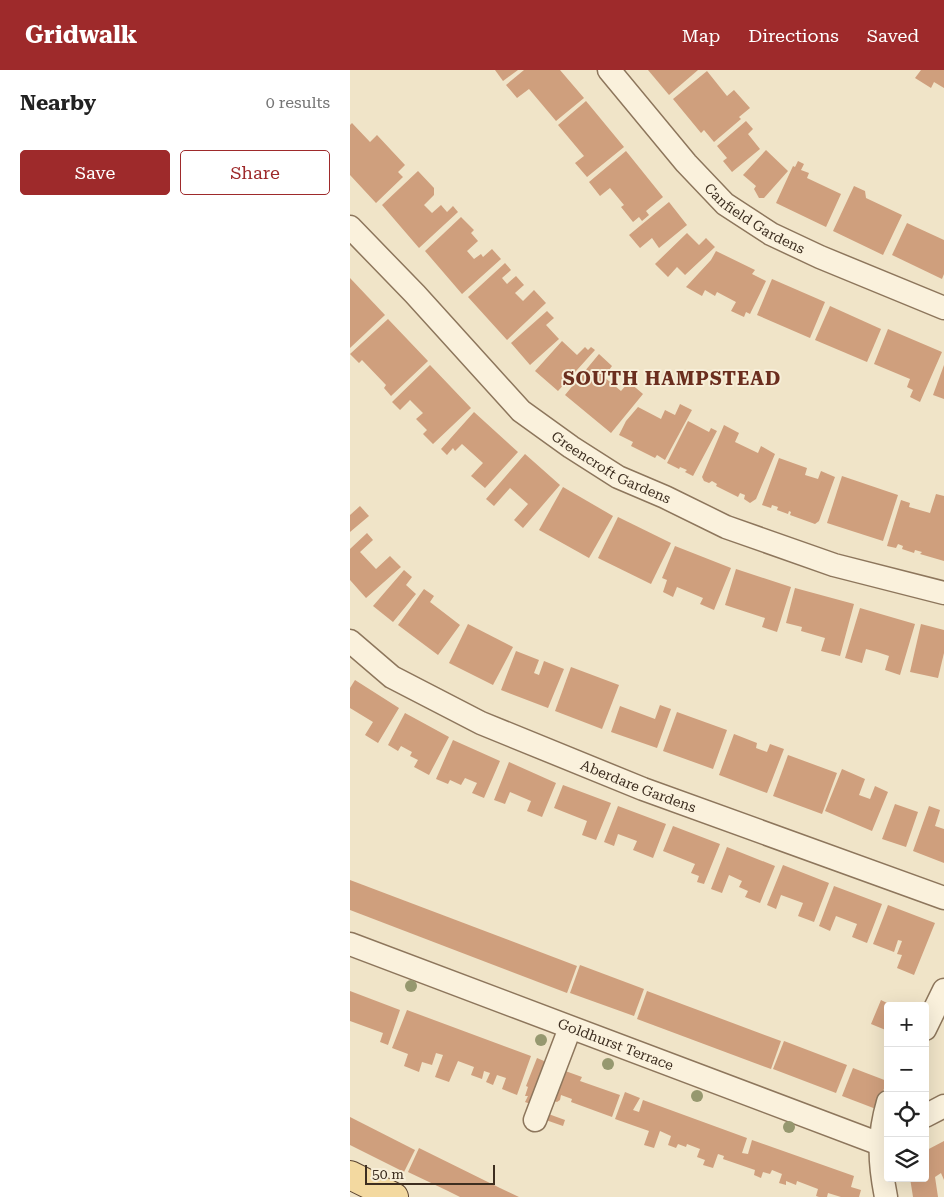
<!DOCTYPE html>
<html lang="en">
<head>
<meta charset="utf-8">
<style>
  :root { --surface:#fff; --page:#f6f6f6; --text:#222; --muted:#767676; --line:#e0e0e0; --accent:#9e2a2b }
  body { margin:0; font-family:"Roboto Serif",serif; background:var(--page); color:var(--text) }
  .controls { position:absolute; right:15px; bottom:15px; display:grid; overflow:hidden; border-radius:5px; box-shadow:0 5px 20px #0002 }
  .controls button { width:45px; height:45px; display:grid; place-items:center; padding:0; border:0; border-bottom:1px solid var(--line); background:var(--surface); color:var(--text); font:25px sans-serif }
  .scale { position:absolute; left:15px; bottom:12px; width:130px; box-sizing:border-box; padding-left:5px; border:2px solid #3d2e20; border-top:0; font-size:14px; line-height:18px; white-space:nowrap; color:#3d2e20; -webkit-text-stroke:4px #f7eed8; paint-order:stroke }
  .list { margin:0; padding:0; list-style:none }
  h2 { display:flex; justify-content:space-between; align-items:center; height:65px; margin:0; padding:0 20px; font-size:21px }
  h2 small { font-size:16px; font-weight:400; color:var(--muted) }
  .actions { display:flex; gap:10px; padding:15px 20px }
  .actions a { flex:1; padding:11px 0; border:1px solid var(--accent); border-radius:5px; text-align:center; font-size:18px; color:var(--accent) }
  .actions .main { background:var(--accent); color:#fff }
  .icon { flex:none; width:28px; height:28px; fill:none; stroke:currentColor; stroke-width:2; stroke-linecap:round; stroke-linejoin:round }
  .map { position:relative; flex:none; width:594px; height:1127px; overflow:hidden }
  header { display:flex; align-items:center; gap:30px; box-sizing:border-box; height:70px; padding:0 25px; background:var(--accent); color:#fff }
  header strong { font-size:24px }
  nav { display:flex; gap:28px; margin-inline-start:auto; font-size:18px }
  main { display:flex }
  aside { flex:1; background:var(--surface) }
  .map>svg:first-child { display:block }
</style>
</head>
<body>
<header>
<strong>Gridwalk</strong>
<nav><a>Map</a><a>Directions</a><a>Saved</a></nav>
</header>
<main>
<aside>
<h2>Nearby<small>0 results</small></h2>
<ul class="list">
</ul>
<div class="actions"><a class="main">Save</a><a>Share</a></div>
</aside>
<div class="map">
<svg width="594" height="1127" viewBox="0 0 594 1127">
  <rect width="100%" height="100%" fill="#f0e4c8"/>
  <g fill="#cf9f7d">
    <path d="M145 0H168L153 11Z"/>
    <path d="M174 0H210L234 28 206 51 179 19 167 28 156 15Z"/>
    <path d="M298 0H348L319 25Z"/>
    <path d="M571 0H594V18L584 12 581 18 565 8Z"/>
    <path d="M357 1 377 26 384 20 400 38 389 47 391 49 364 72 354 60 351 63 323 29Z"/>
    <path d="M236 31 274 77 237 107 225 93 234 86 208 55Z"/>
    <path d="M396 51 403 59 398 64 410 79 382 102 373 91 377 88 367 76Z"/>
    <path d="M2 53 20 72 27 65 55 95 48 102 53 107 26 133 0 105V55Z"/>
    <path d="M416 80 438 101 414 128H409L404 119 406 116 393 105Z"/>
    <path d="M276 81 313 127 296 141 299 145 292 151 289 147 283 152 271 137 274 135 260 118 250 126 239 112Z"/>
    <path d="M448 91 454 94 451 100 459 103 457 108 491 124 476 157 426 133 443 96 445 97Z"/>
    <path d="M68 101 84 118V125L74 135 82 143 91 135 97 142 103 136 108 142 69 178 32 135Z"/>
    <path d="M504 116 515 121 516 128 552 145 533 185 483 161Z"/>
    <path d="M319 132 337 155 309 178 302 168 290 178 279 165Z"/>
    <path d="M111 147 124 160 121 163 128 171 117 181 124 189 131 184 133 187 142 179 151 189 112 224 75 181Z"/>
    <path d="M557 153 594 170V204L592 209 542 185Z"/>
    <path d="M337 163 349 175 356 168 365 177 335 205 327 197 318 207 305 194Z"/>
    <path d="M366 181 405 200 402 204 416 211 400 244 396 242 394 247 381 241 386 232 367 222 365 226 355 220 352 226 336 217 361 190Z"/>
    <path d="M155 193 161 200 152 208 157 214 166 206 174 215 165 223 173 231 184 220 196 233 157 270 118 227Z"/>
    <path d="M0 208 35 245 0 278Z"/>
    <path d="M422 209 475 232 460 268 407 245Z"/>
    <path d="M480 236 531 259 517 292 465 270Z"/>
    <path d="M197 241 204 248 196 255 209 269 180 295 161 273Z"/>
    <path d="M38 249 78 291 41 326 34 318 36 315 12 290 9 293 0 284Z"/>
    <path d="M538 259 592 282 570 332 560 327 563 320 557 317 560 309 524 294Z"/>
    <path d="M212 271 227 285 235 277 238 280 241 277 245 280 208 321 185 301Z"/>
    <path d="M249 284 262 296 254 307 271 321 279 312 293 324 261 363 215 325Z"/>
    <path d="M80 295 121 338 83 374 73 364 77 360 66 349 73 343 60 330 50 340 42 332Z"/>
    <path d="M594 295V329L583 325Z"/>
    <path d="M330 334 342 340 315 390 307 385 305 388 281 376 283 372 269 365 276 351 288 337 311 349 315 340 325 345Z"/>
    <path d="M124 342 168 382 135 418 121 406 133 393 112 374 105 381 103 378 97 385 91 379Z"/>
    <path d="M338 351 359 362 361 358 367 361 343 406 335 402 337 400 330 397 329 399 317 393Z"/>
    <path d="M374 355 389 363 385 372 408 383 411 376 425 384 406 429 400 433 394 429 395 425 390 423 388 427 366 416 367 414 362 411 359 413 354 411 352 407Z"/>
    <path d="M175 384 210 415 173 458 164 450 178 434 160 418 144 436 136 429Z"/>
    <path d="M429 388 457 398 455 405 468 409 471 401 485 407 469 451 465 454 440 445 441 442 439 441 438 444 427 440 428 437 422 435 421 438 412 435Z"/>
    <path d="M492 406 548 425 533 471 477 453Z"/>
    <path d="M213 417 263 446 239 488 189 460Z"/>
    <path d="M586 424 594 426V491L570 484 572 482 565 480 564 483 552 479 553 476 548 474 546 478 537 476 551 430 560 433 559 437 580 443Z"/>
    <path d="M10 436 19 446 0 462V445Z"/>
    <path d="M268 447 321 473 301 514 248 488Z"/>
    <path d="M17 463 23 470 10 482 26 499 40 486 51 497 16 528 0 510V479Z"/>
    <path d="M325 476 381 498 364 540 350 534 353 528 327 517 323 527 313 522 317 510 312 508Z"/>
    <path d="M386 499 441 517 427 562 412 557 415 548 375 535Z"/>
    <path d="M54 500 62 507 56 515 66 524 43 552 23 536Z"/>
    <path d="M445 518 504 534 490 586 471 581 475 568 451 561 452 557 436 553Z"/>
    <path d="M74 519 84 526 80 532 110 555 88 585 48 555Z"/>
    <path d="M510 538 565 554 550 605 535 600 539 586 527 582 516 579 512 593 495 588Z"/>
    <path d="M118 554 163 577 143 615 99 593Z"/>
    <path d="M571 554 594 560V583L588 608 560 602Z"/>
    <path d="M166 581 189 590 184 603 189 605 194 591 214 599 198 638 151 620Z"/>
    <path d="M221 597 269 615 252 659 205 641Z"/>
    <path d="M5 610 49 638 28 673 15 665 23 652 0 638V618Z"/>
    <path d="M310 635 321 639 307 678 261 662 270 636 305 649Z"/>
    <path d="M327 642 377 660 363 699 313 681Z"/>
    <path d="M55 643 99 667 79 705 64 697 68 690 60 686 62 682 51 676 48 681 38 675Z"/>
    <path d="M384 664 407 673 406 678 417 682 420 674 434 679 417 723 369 705Z"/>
    <path d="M103 670 150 691 134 728 122 723 127 713 115 708 111 715 100 710 98 714 86 709Z"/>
    <path d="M438 685 487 703 472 744 423 726Z"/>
    <path d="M159 692 206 713 192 747 177 741 181 731 160 722 155 734 144 730Z"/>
    <path d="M492 699 515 709 509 725 520 729 525 716 538 722 522 761 475 741Z"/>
    <path d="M213 715 261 733 246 770 232 765 237 751 204 738Z"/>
    <path d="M545 734 568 742 556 777 532 769Z"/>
    <path d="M268 736 316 754 303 788 283 780 287 771 268 764 264 776 254 772Z"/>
    <path d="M579 736 590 740 585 756 594 759V793L563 781Z"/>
    <path d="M323 756 370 774 354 814 347 812 349 806 341 803 345 794 313 781Z"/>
    <path d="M377 777 425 796 410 833 395 827 398 821 389 817 392 811 379 805 372 823 361 819Z"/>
    <path d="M433 795 479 813 464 852 448 846 453 833 431 825 426 839 417 835Z"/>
    <path d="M0 810 227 896 217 923 0 840Z"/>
    <path d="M484 816 532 834 517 873 502 867 507 854 486 846 480 861 469 856Z"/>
    <path d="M538 835 585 853 564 905 547 898 552 885 547 884 552 871 548 870 544 882 523 874Z"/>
    <path d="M230 895 294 919 284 946 220 923Z"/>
    <path d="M0 921 50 940 38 975 30 972 33 963 0 951Z"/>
    <path d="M297 921 431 971 421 999 287 949Z"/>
    <path d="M531 930 543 936H538V961L521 954Z"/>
    <path d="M57 940 181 986 167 1025 152 1019 156 1008 147 1005 143 1015 136 1012 140 1003 134 1001 132 1009 121 1005 124 997 108 991 99 1012 85 1007 93 985 86 983 82 995 72 992 69 1002 54 996 58 984 42 978Z"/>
    <path d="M434 971 497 995 486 1023 423 999Z"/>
    <path d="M187 988 201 994 186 1036 175 1032 178 1026H175L178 1017 176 1016Z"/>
    <path d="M207 998 232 1007 230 1011 270 1025 262 1047 221 1032 222 1029 211 1025 210 1030 207 1032 201 1030Z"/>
    <path d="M503 998 537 1011 526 1039 492 1026Z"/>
    <path d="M275 1022 290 1028 283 1040 289 1042 293 1030 397 1068 392 1083 398 1084 402 1070 504 1106 501 1117 511 1120 509 1127H491L478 1123 477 1127H469L466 1126 468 1119 447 1111 446 1115 436 1111V1115L429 1113 432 1104 422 1100 420 1104 413 1102 411 1108 404 1105 405 1100 373 1089 374 1086 368 1084 363 1098 353 1095 355 1090 347 1087 350 1079 337 1074 336 1077 328 1074 326 1078 318 1075 321 1066 310 1061 304 1078 294 1075 299 1061 265 1049Z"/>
    <path d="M193 1042 215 1050 213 1056 190 1048Z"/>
    <path d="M0 1047 65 1080 54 1102 0 1075Z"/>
    <path d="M594 1071V1110L591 1103 585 1107 588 1127H563L560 1108H575V1081Z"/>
    <path d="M69 1078 150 1118 169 1127H110L98 1121 58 1102Z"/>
  </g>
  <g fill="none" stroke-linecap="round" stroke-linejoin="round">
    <defs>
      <g id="minor">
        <path id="s1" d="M259 0 336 93 375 134 421 164 470 187 594 238"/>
        <path id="s2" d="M0 157 65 224 171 341 221 377 268 407 315 427 376 457 484 495 594 523"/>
        <path id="s3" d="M0 571 42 607 131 653 293 719 594 828"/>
        <path id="s4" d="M0 874 530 1074"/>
        <path d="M575 959 594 920"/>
        <path d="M575 1046 594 1036"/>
        <path d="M185 1050 220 958"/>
        <path d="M536 1127C529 1092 528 1066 538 1032"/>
      </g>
      <path id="major" d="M0 1105 44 1127"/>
    </defs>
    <use href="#minor" stroke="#8d765c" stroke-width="25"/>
    <use href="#major" stroke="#5b4430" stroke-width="30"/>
    <use href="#minor" stroke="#faf1dc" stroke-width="22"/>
    <use href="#major" stroke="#f3d9a0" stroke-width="28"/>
  </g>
  <g fill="#96986f">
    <circle cx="61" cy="916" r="6"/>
    <circle cx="191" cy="970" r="6"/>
    <circle cx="258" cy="994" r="6"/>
    <circle cx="347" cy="1026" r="6"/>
    <circle cx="439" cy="1057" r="6"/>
  </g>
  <g text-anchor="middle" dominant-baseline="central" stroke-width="4" stroke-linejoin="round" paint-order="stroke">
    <g font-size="14" fill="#3d2e20" stroke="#f7eed8">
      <text stroke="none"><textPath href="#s1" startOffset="210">Canfield Gardens</textPath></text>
      <text stroke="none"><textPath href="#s2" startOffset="358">Greencroft Gardens</textPath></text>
      <text stroke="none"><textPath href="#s3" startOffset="325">Aberdare Gardens</textPath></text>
      <text stroke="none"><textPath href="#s4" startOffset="284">Goldhurst Terrace</textPath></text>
    </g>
    <g font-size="19" font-weight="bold" letter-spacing="1" fill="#6b2e1e" stroke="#f7eed8">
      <text x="322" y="308">SOUTH HAMPSTEAD</text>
    </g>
  </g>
</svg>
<div class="controls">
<button>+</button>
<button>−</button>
<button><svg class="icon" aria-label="locate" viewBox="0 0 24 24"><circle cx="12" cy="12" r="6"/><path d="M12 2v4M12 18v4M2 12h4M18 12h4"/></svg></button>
<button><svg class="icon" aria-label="layers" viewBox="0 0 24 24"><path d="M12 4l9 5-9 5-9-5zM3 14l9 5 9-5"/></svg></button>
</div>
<div class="scale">50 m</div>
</div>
</main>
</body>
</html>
